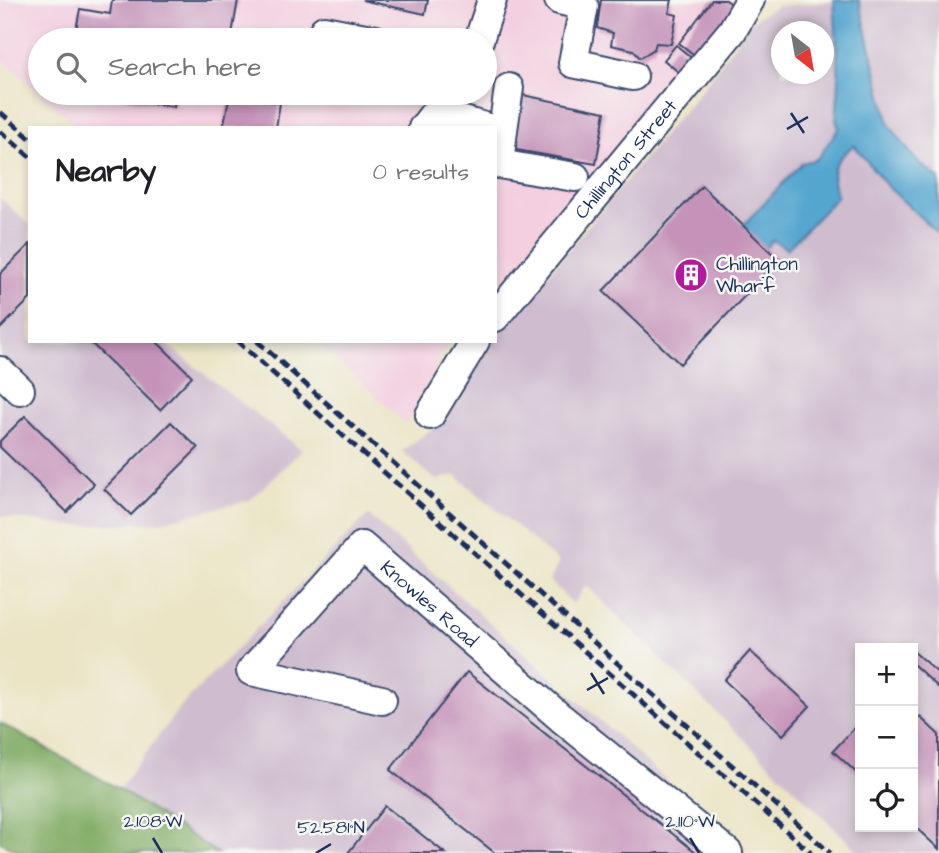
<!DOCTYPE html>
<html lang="en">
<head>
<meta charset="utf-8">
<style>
  :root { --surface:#fff; --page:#f2f2f2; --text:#202124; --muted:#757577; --line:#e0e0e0 }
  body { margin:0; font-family:"Architects Daughter",sans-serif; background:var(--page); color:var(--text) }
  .controls { position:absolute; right:21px; bottom:21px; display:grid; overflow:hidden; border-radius:0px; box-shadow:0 4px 10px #0003 }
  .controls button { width:63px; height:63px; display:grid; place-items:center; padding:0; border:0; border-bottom:2px solid var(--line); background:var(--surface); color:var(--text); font:35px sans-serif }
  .compass { position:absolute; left:771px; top:21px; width:63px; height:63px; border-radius:50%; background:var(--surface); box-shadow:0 4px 10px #0003; rotate:149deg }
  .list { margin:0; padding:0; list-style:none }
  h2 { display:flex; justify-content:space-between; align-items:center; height:91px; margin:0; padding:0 28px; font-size:30px }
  h2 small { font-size:23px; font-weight:400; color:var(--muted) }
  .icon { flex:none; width:38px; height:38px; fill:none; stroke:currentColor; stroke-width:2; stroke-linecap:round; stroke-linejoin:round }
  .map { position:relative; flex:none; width:939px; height:853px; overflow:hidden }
  .search { position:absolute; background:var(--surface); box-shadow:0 4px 10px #0003; left:28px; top:28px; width:469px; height:77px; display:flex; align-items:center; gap:18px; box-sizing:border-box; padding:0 24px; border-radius:38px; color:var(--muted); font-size:26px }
  .panel { position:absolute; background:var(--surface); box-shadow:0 4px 10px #0003; left:28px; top:126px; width:469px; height:217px; border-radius:0px }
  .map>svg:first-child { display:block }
</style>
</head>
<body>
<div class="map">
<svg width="939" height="853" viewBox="0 0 939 853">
  <rect width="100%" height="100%" fill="#f6f6f2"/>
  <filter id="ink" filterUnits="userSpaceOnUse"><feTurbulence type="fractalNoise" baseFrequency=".0143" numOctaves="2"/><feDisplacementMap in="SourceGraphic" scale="14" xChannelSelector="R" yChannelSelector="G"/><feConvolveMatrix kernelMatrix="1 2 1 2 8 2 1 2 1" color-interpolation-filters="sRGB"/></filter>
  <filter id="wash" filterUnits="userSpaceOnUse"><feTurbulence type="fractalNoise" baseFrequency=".00686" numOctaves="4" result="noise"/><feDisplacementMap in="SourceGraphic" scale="28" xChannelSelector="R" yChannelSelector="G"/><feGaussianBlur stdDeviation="1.57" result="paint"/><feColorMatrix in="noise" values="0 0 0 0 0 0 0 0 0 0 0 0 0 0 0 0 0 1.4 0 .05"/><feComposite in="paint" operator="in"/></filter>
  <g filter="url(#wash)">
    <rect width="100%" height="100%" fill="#ebe4c5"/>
    <g fill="#f3cfe0" fill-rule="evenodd">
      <path d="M0 0H736L735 7 495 302V128H79L0 58ZM40 40H485V93H40Z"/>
      <path d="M316 341H452L440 355 431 383 406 424Z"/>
    </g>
    <g fill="#cfbdcf" fill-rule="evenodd">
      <path d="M856 0H939V853H860L586 585 573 604 550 581 559 562 455 475 436 480 402 451 432 429 466 373 703 88 751 21 777 6ZM782 32H824V74H782ZM860 648H913V827H860Z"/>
      <path d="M0 198 30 225V341H162L302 450 250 500 160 522 70 526 0 516Z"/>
      <path d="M368 515 621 739 746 853H217L119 789 181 706Z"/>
    </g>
    <path fill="#80ab63" stroke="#4e6d60" stroke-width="2" d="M0 723 119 789 217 853H22L0 842Z"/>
    <path fill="#55a6cf" stroke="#386a96" stroke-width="2" d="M834 0H859L889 124 915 159 939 179V235L887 186 854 145C832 164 829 168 837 197L787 249 773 240 694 323 670 302 802 163 817 159 839 128 836 121 839 81Z"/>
    <g id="blocks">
      <g fill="#c593b9">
        <path d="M112 0H238L231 40H74L80 9 110 14Z"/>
        <path d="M362 0H428L425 14Z"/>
        <path d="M601 0H672L669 13 677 15 671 44 656 43 654 49 640 58 633 50 611 45 613 33 597 28Z"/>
        <path d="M712 0H726L735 7 697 57 679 43Z"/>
        <path d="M676 45 694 60 682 75 664 60Z"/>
        <path d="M122 93H176L174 107 121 98Z"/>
        <path d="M230 95 280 103 276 128H223Z"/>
        <path d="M523 95 605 112 596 164 511 149Z"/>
        <path d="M702 186 779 260 680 364 603 291Z"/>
        <path d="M30 244V299L0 329V274Z"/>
        <path d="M89 341H156L192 376 160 410Z"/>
        <path d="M25 416 94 484 67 512 0 447V441Z"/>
        <path d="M171 422 198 448 131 515 104 489Z"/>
        <path d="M750 651 810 706 783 735 724 680Z"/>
        <path d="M913 651 939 674V688L913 664Z"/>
        <path d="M467 672 697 853H495L390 770Z"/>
        <path d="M920 717 939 735V849L913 825V725Z"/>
        <path d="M860 722V776L833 751Z"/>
        <path d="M385 806 445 853H348Z"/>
      </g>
    </g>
  </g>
  <g filter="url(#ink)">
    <use href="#blocks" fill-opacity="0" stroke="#3a4a6d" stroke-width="2"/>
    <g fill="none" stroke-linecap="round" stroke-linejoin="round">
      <defs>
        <g id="minor">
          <path d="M559 0 584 6 573 63 633 76"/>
          <path d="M324 30 376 40"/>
          <path d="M479 40 492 0"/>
          <path d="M439 106 453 118 488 128"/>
          <path d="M423 128 450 93"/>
          <path d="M495 129 503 130 499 164 575 177"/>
          <path d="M503 130 509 88"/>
          <path id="s1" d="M495 317 732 31 750 0"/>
          <path d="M0 371 20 390"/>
          <path d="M430 415 475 341"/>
          <path id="s2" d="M382 700 251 671 362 546 561 718 728 853"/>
        </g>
      </defs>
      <use href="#minor" stroke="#3a4a6d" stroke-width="32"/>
      <use href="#minor" stroke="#fff" stroke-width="28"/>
      <g stroke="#1b2f5e" stroke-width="5" stroke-dasharray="10 5" stroke-linecap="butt">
        <path d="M0 112 30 138"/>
        <path d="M0 131 30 157"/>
        <path d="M237 341 811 853"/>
        <path d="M257 341 830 853"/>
      </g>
    </g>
  </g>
  <path fill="none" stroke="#1b2f5e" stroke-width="2.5" d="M791 113 804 133M787 129 808 117M591 673 604 694M587 690 608 678M153 838 162 853M690 838 699 853M316 853 331 844"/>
  <defs>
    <symbol id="building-disc" viewBox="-11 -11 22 22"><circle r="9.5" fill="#b5179e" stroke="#f6f6f2"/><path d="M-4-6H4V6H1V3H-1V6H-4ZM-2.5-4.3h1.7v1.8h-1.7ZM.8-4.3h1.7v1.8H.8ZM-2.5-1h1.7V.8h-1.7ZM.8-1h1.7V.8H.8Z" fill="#fff"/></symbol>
  </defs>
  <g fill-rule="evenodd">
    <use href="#building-disc" x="672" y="256" width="38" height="38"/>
  </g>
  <g text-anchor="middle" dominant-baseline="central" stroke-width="5" stroke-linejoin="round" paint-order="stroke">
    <g font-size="19" fill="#1b2f5e" stroke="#f6f6f2">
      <text stroke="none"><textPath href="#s1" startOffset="205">Chillington Street</textPath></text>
      <text stroke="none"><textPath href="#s2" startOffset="390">Knowles Road</textPath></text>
    </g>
    <g font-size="19" fill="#1b2f5e" stroke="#f6f6f2" text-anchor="start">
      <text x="716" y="264">Chillington<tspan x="716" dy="22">Wharf</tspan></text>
    </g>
  </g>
  <g font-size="18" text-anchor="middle" fill="#1b2f5e" stroke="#f6f6f2" stroke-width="5" stroke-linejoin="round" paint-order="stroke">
    <text x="153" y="827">2.108°W</text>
    <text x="690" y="827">2.110°W</text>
    <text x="331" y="833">52.581°N</text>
  </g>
</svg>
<div class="controls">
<button>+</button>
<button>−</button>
<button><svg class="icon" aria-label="locate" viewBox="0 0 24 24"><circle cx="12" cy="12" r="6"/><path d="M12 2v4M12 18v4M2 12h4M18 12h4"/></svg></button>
</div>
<svg class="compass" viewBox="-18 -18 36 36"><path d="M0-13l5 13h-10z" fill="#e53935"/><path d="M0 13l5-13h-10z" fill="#757577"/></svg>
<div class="search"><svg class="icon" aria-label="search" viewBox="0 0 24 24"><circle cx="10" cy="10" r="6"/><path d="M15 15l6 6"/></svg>Search here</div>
<section class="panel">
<h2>Nearby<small>0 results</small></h2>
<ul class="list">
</ul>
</section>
</div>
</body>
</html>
